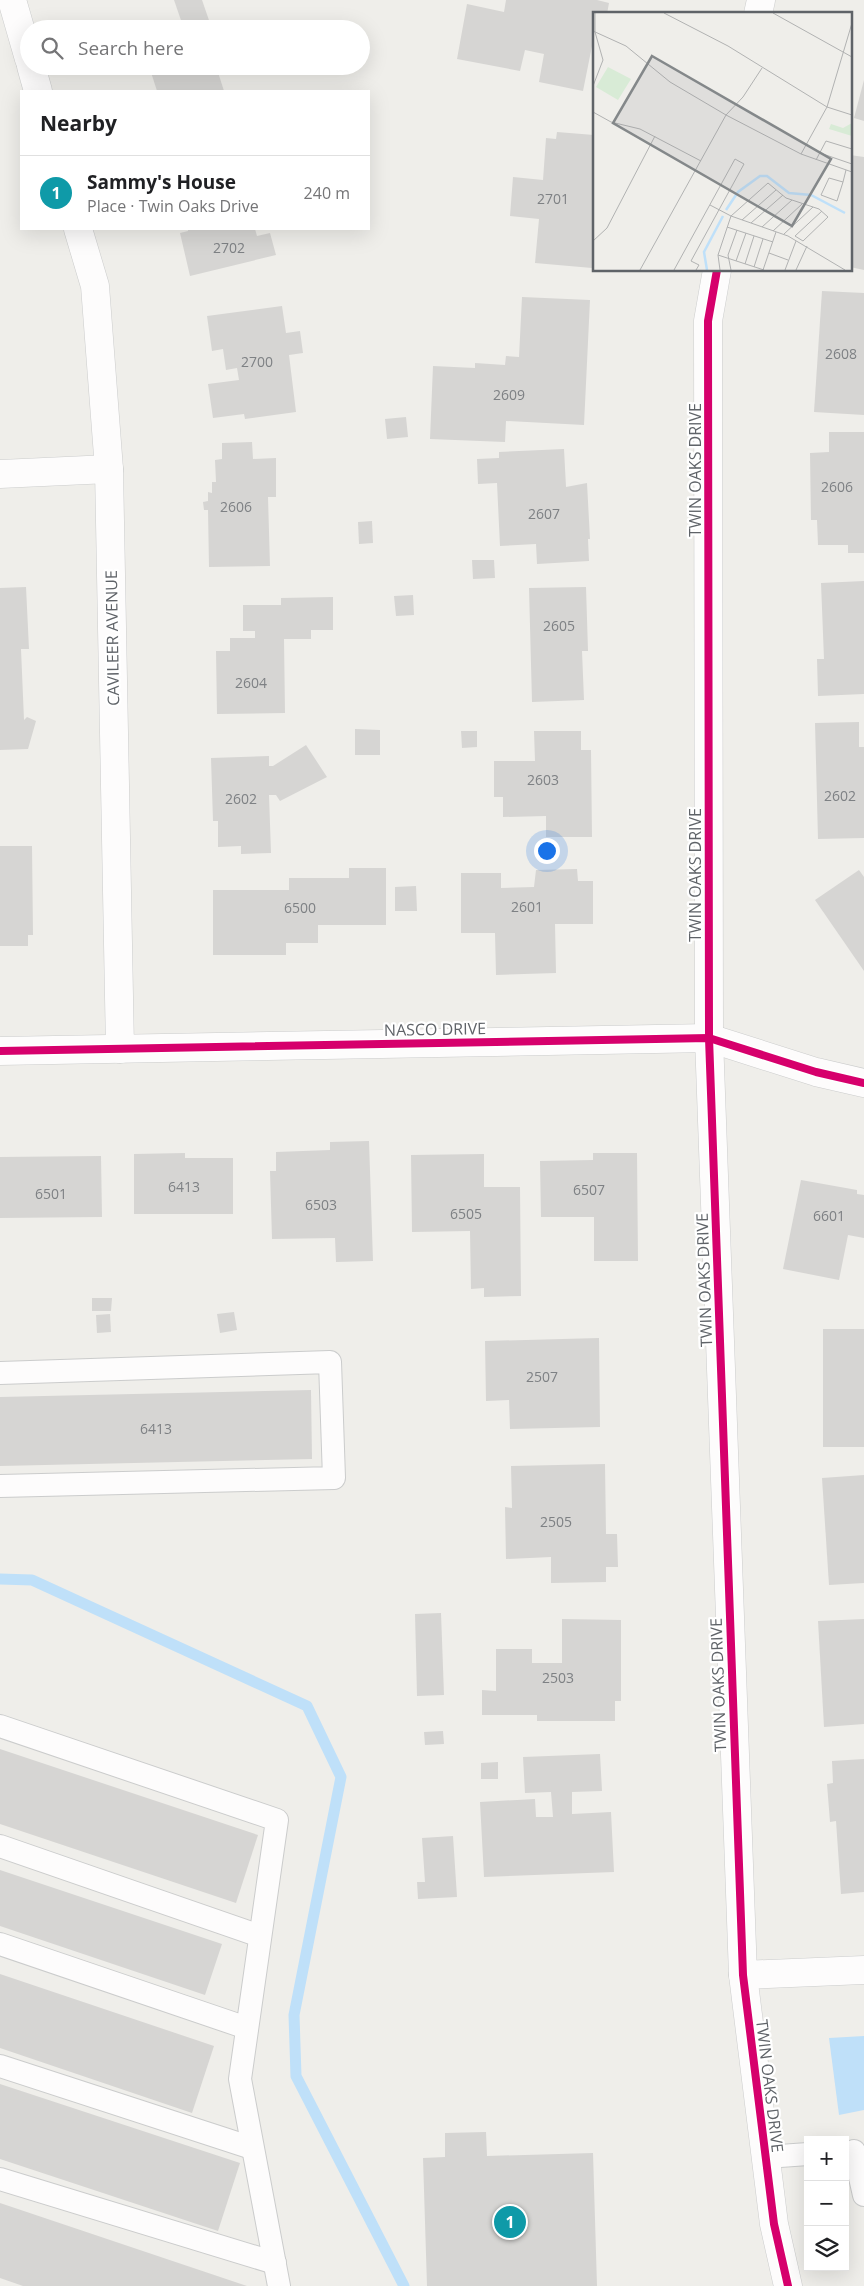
<!DOCTYPE html>
<html lang="en">
<head>
<meta charset="utf-8">
<style>
  :root { --surface:#fff; --page:#f2f2f2; --text:#202124; --muted:#757577; --line:#e0e0e0; --accent:#919496 }
  body { margin:0; font-family:"Open Sans",sans-serif; background:var(--page); color:var(--text) }
  .controls { position:absolute; right:15px; bottom:15px; display:grid; overflow:hidden; border-radius:0px; box-shadow:0 5px 20px #0002 }
  .controls button { width:45px; height:45px; display:grid; place-items:center; padding:0; border:0; border-bottom:1px solid var(--line); background:var(--surface); color:var(--text); font:25px sans-serif }
  .you { position:absolute; left:546px; top:850px; width:18px; height:18px; margin:-12px; border:4px solid #fff; border-radius:50%; background:#1a73e8; box-shadow:0 0 0 8px #1a73e833 }
  .badge { display:grid; place-items:center; width:32px; height:32px; border-radius:50%; background:var(--accent); color:#fff; font-size:16px; font-weight:700 }
  .pin { position:absolute; translate:-50% -50%; border:2px solid #fff; box-shadow:0 1px 5px #0006 }
  .list { margin:0; padding:0; list-style:none }
  h2 { display:flex; justify-content:space-between; align-items:center; height:65px; margin:0; padding:0 20px; font-size:21px }
  h2 small { font-size:16px; font-weight:400; color:var(--muted) }
  .list li { display:grid; grid-template-columns:32px 1fr auto; gap:15px; align-items:center; box-sizing:border-box; height:75px; padding:0 20px; border-top:1px solid var(--line) }
  .list b { display:block; font-size:19px; white-space:nowrap }
  .list p { margin:0; font-size:16px; white-space:nowrap; color:var(--muted) }
  .list em { font-size:16px; font-style:normal; color:var(--muted) }
  .icon { flex:none; width:28px; height:28px; fill:none; stroke:currentColor; stroke-width:2; stroke-linecap:round; stroke-linejoin:round }
  .map { position:relative; flex:none; width:864px; height:2286px; overflow:hidden }
  .search { position:absolute; background:var(--surface); box-shadow:0 5px 20px #0002; left:20px; top:20px; width:350px; height:55px; display:flex; align-items:center; gap:12px; box-sizing:border-box; padding:0 18px; border-radius:28px; color:var(--muted); font-size:19px }
  .panel { position:absolute; background:var(--surface); box-shadow:0 5px 20px #0002; left:20px; top:90px; width:350px; height:140px; border-radius:0px }
  .map>svg:first-child { display:block }
</style>
</head>
<body>
<div class="map">
<svg width="864" height="2286" viewBox="0 0 864 2286">
  <rect width="100%" height="100%" fill="#efeeea"/>
  <path fill="#bfe0f9" d="M864 2036V2110L839 2115 829 2038Z"/>
  <g fill="none" stroke-linecap="round" stroke-linejoin="round">
    <path stroke="#bfe0f9" stroke-width="11" d="M0 1579 32 1580 307 1706 341 1777 294 2015 296 2076 404 2286"/>
  </g>
  <g fill="#d6d5d3">
    <path d="M174 0H202L212 29H184Z"/>
    <path d="M506 0H597L609 3 607 14H594V36L583 91 539 82 544 54 525 50 520 71 457 59 467 4 504 12Z"/>
    <path d="M149 66H216L224 91H157Z"/>
    <path d="M864 80V121L854 118Z"/>
    <path d="M557 132 594 135 592 268 535 263 539 219 510 216 513 177 543 180 546 138 556 139Z"/>
    <path d="M850 155 864 157V270L850 267Z"/>
    <path d="M188 229H255L257 236 270 233 276 255 190 276 180 233 188 231Z"/>
    <path d="M822 291 864 293V415L814 412Z"/>
    <path d="M522 297 590 300 584 425 506 421 505 442 430 439 433 366 475 368V363L505 365 506 356 519 357Z"/>
    <path d="M282 306 286 333 300 331 303 353 289 355 296 412 245 419 244 414 213 418 208 384 239 380 237 368 226 370 223 349 212 351 207 316Z"/>
    <path d="M406 417 408 437 387 439 385 419Z"/>
    <path d="M829 432H864V553H848V545H818L817 520H811L810 453 829 452Z"/>
    <path d="M252 442 253 459 276 458V497H268L270 566 209 567 208 510H204L203 502 208 501V492L212 493V482H216L215 460 222 459V443Z"/>
    <path d="M564 449 566 487 587 483 590 539H588L589 561 537 564 536 544 500 546 497 483 478 484 477 459 499 458V452Z"/>
    <path d="M372 521 373 543 359 544 358 522Z"/>
    <path d="M472 560H494L495 578 473 579Z"/>
    <path d="M864 581V694L818 696 817 659H824L821 583Z"/>
    <path d="M26 587 29 649H21L24 720 27 717 36 721 28 749 0 750V588Z"/>
    <path d="M586 587 588 651H582L584 700 532 702 529 588Z"/>
    <path d="M413 595 414 615 396 616 394 596Z"/>
    <path d="M333 597V630H311V639H284L285 713 217 714 216 651H230V638H255V631H243V605H281V598Z"/>
    <path d="M859 722V747H864V838L818 839 815 723Z"/>
    <path d="M355 729 380 730V755H355Z"/>
    <path d="M461 731H477V747L462 748Z"/>
    <path d="M534 731H581V750H591L592 837H546V816L503 817V797H494V761H535Z"/>
    <path d="M306 745 327 777 280 801 276 795H269L271 853 241 854V846L218 847V821H213L211 758 269 756V766H273Z"/>
    <path d="M0 846H32L33 935H28V946H0Z"/>
    <path d="M349 868H386V925H318V943H286V955H213V890H289V878H349Z"/>
    <path d="M577 869 578 881H593V924H555L556 973 496 975 495 933H461V873H501V888L534 887 536 870Z"/>
    <path d="M859 870 864 877V971L815 900Z"/>
    <path d="M416 886 417 911H395V887Z"/>
    <path d="M369 1141 373 1261 336 1262 335 1238 272 1239 270 1171H276V1152L330 1150V1142Z"/>
    <path d="M185 1153V1158H233V1214H134V1154Z"/>
    <path d="M593 1153H637L638 1261H594V1217H541L540 1161 593 1160Z"/>
    <path d="M484 1154V1187H520L521 1296 484 1297V1288L471 1289 470 1231 412 1232 411 1155Z"/>
    <path d="M101 1156 102 1217 0 1218V1157Z"/>
    <path d="M801 1180 857 1190V1194L864 1195V1238L848 1235 839 1280 783 1269Z"/>
    <path d="M92 1298H112L111 1311H92Z"/>
    <path d="M234 1312 237 1330 220 1333 217 1314Z"/>
    <path d="M110 1314 111 1332 97 1333 96 1315Z"/>
    <rect x="823" y="1329" width="41" height="118"/>
    <path d="M599 1338 600 1427 510 1429 509 1400 486 1401 485 1341Z"/>
    <path d="M311 1390 312 1459 0 1466V1397Z"/>
    <path d="M605 1464 606 1534H617L618 1567H606V1582L551 1583V1557L506 1559 505 1507 512 1508 511 1466Z"/>
    <path d="M864 1475V1583L829 1585 822 1478Z"/>
    <path d="M441 1613 444 1695 417 1696 415 1614Z"/>
    <path d="M562 1619 621 1620V1701H615V1721H537V1715H482V1690L496 1691V1649H532V1663H562Z"/>
    <path d="M864 1619V1724L824 1727 818 1621Z"/>
    <path d="M443 1731 444 1744 425 1745 424 1732Z"/>
    <path d="M0 1749 258 1835 236 1903 0 1824Z"/>
    <path d="M600 1754 602 1791 572 1792V1814L611 1812 614 1872 484 1877 480 1802 535 1799 536 1817H553L551 1792 525 1793 523 1757Z"/>
    <path d="M864 1759V1892L841 1894 836 1821 830 1822 827 1784 833 1783 832 1761Z"/>
    <path d="M498 1762V1779H481V1763Z"/>
    <path d="M453 1836 457 1897 418 1899 417 1882H425L422 1838Z"/>
    <path d="M0 1870 222 1944 205 1995 0 1926Z"/>
    <path d="M0 1974 214 2046 192 2113 0 2048Z"/>
    <path d="M0 2084 240 2163 218 2231 0 2159Z"/>
    <path d="M486 2132 487 2156 593 2153 597 2286H427L423 2158 445 2157V2133Z"/>
    <path d="M0 2203 247 2286H23L0 2278Z"/>
  </g>
  <g fill="none" stroke-linecap="round" stroke-linejoin="round">
    <defs>
      <g id="lane">
        <path d="M0 1373 330 1362 334 1478 0 1486"/>
        <path d="M0 1726 277 1820 240 2079 279 2286"/>
        <path d="M0 1846 260 1936"/>
        <path d="M0 1944 247 2028"/>
        <path d="M0 2066 252 2148"/>
        <path d="M854 2151 864 2195"/>
        <path d="M766 2157 808 2154"/>
        <path d="M0 2179 275 2263"/>
      </g>
      <g id="street">
        <path d="M12 0 29 59"/>
        <path d="M758 14 761 0"/>
        <path d="M31 66 38 91"/>
        <path d="M78 229 95 286 109 469 120 1049"/>
        <path d="M717 270 708 321 709 1038 743 1975 774 2224 788 2286"/>
        <path d="M0 474 109 469"/>
        <path d="M0 1051 709 1038 816 1072 864 1083"/>
        <path d="M743 1975 864 1970"/>
      </g>
    </defs>
    <use href="#lane" stroke="#cbcccc" stroke-width="24"/>
    <use href="#street" stroke="#cbcccc" stroke-width="29"/>
    <use href="#lane" stroke="#fdfcfc" stroke-width="22"/>
    <use href="#street" stroke="#fdfcfc" stroke-width="28"/>
    <defs>
      <g id="cycleway">
        <path d="M717 270 708 321 709 1038 743 1975 774 2224 788 2286"/>
        <path d="M0 1051 709 1038 816 1072 864 1083"/>
      </g>
    </defs>
    <use href="#cycleway" stroke="#fff" stroke-width="11"/>
    <use href="#cycleway" stroke="#d6006c" stroke-width="8"/>
  </g>
  <g text-anchor="middle" dominant-baseline="central" stroke-width="4.5" stroke-linejoin="round" paint-order="stroke">
    <g font-size="14" fill="#7e8184">
      <text x="553" y="198">2701</text>
      <text x="229" y="247">2702</text>
      <text x="841" y="353">2608</text>
      <text x="257" y="361">2700</text>
      <text x="509" y="394">2609</text>
      <text x="837" y="486">2606</text>
      <text x="236" y="506">2606</text>
      <text x="544" y="513">2607</text>
      <text x="559" y="625">2605</text>
      <text x="251" y="682">2604</text>
      <text x="543" y="779">2603</text>
      <text x="840" y="795">2602</text>
      <text x="241" y="798">2602</text>
      <text x="527" y="906">2601</text>
      <text x="300" y="907">6500</text>
      <text x="184" y="1186">6413</text>
      <text x="589" y="1189">6507</text>
      <text x="51" y="1193">6501</text>
      <text x="321" y="1204">6503</text>
      <text x="466" y="1213">6505</text>
      <text x="829" y="1215">6601</text>
      <text x="542" y="1376">2507</text>
      <text x="156" y="1428">6413</text>
      <text x="556" y="1521">2505</text>
      <text x="558" y="1677">2503</text>
    </g>
    <g font-size="16" fill="#5f6368" stroke="#fff">
      <text transform="translate(695 470) rotate(-90)">TWIN OAKS DRIVE</text>
      <text transform="translate(112 638) rotate(-91)">CAVILEER AVENUE</text>
      <text transform="translate(695 875) rotate(-90)">TWIN OAKS DRIVE</text>
      <text transform="translate(435 1029) rotate(-1)">NASCO DRIVE</text>
      <text transform="translate(704 1280) rotate(-92)">TWIN OAKS DRIVE</text>
      <text transform="translate(718 1685) rotate(-92)">TWIN OAKS DRIVE</text>
      <text transform="translate(770 2086) rotate(83)">TWIN OAKS DRIVE</text>
    </g>
  </g>
  <g transform="translate(593 12)">
    <rect width="259" height="259" fill="#efeeea"/>
    <path d="M15 55 38 67 25 88 3 75ZM259 111V124L236 117 238 112 250 116Z" fill="#d8ebd6"/>
    <path fill="none" stroke="#bfe0f9" stroke-width="2.5" d="M133 198 145 180 167 164H174L196 181 218 183 252 201M114 258 111 240 130 204"/>
    <path fill="none" stroke="#b1b2b2" stroke-width="1" d="M71 1 135 34 234 95 259 103M180 1 259 45M0 19 33 34 77 70 133 103 208 142 259 160M0 74 10 48 2 20V1M0 100 18 110 47 117 108 149M227 141 259 152M208 142 234 95 259 11M223 148 233 129 259 137M250 170 236 166 228 183 244 189 250 170 253 158M117 193 138 204 175 171 193 186 226 197 235 205 210 229 202 224M149 208 183 178M158 211 190 183M134 215 180 230M169 215 199 188M180 219 209 192M191 222 220 195M202 224 229 199M0 229 14 216 62 124M176 241 195 248M125 243 171 258M143 249 153 221M152 252 161 224M161 255 170 227M47 258 133 103 150 85 169 56M81 258 142 147 151 152 98 249 106 253 103 258M127 258 125 243 138 204 195 224 252 258M138 258 135 243 144 218M170 258 183 220M192 258 203 229M203 258 214 234"/>
    <path fill="#84888a" fill-opacity="0.15" stroke="#84888a" stroke-width="2.5" d="M59 44 238 147 199 214 20 111Z"/>
    <rect width="259" height="259" fill="none" stroke="#5f6368" stroke-width="2.5"/>
  </g>
</svg>
<div class="controls">
<button>+</button>
<button>−</button>
<button><svg class="icon" aria-label="layers" viewBox="0 0 24 24"><path d="M12 4l9 5-9 5-9-5zM3 14l9 5 9-5"/></svg></button>
</div>
<div class="you"></div>
<div class="pin badge" style="left:510px;top:2222px;background:#0f9aa8">1</div>
<div class="search"><svg class="icon" aria-label="search" viewBox="0 0 24 24"><circle cx="10" cy="10" r="6"/><path d="M15 15l6 6"/></svg>Search here</div>
<section class="panel">
<h2>Nearby<small></small></h2>
<ul class="list">
<li><span class="badge" style="background:#0f9aa8">1</span><div><b>Sammy's House</b><p>Place · Twin Oaks Drive</p></div><em>240 m</em></li>
</ul>
</section>
</div>
</body>
</html>
